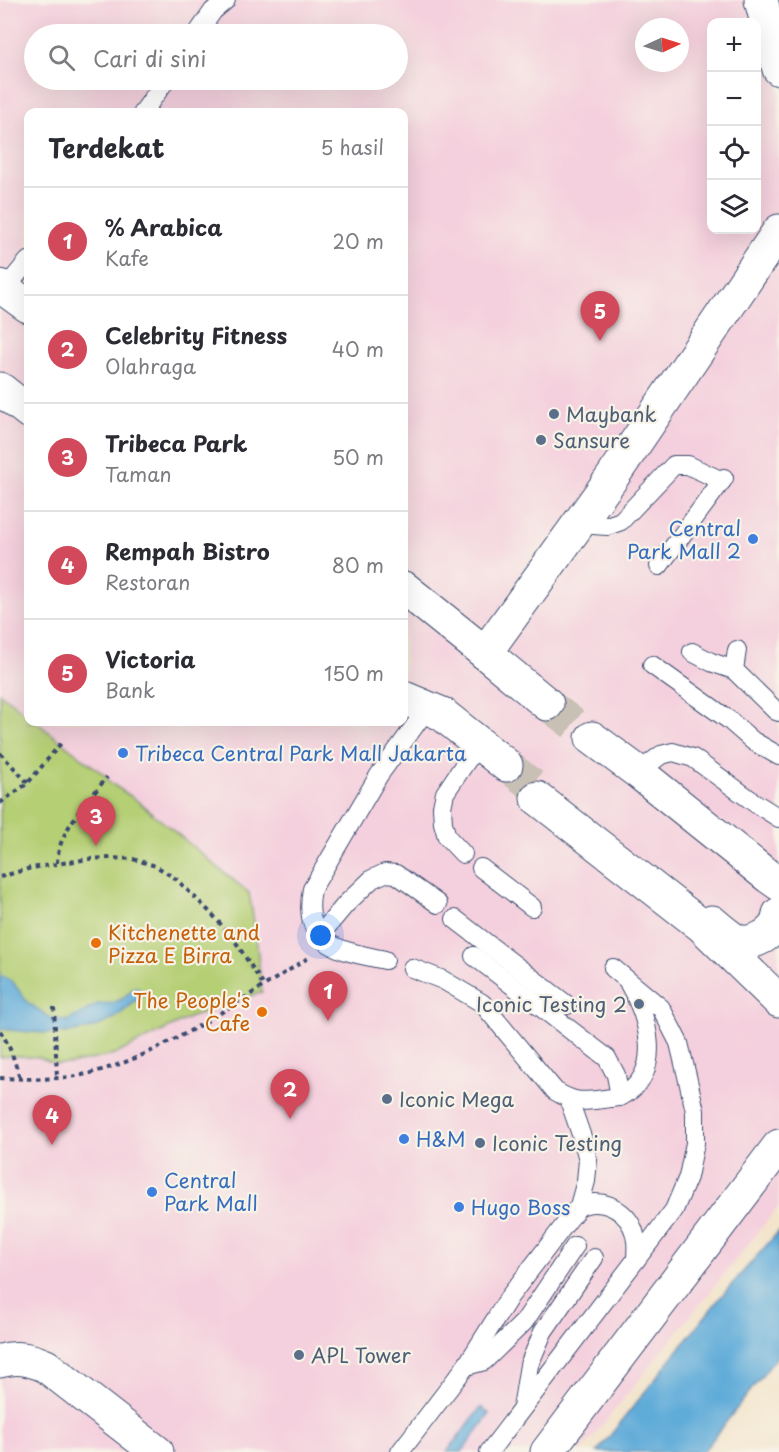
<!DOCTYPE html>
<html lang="id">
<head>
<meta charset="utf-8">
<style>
  :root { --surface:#fff; --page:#f2f2f3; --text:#2b2b33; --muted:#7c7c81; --line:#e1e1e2; --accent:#d1495b }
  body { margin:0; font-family:"Playpen Sans",sans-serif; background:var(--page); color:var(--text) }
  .controls { position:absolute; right:18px; top:18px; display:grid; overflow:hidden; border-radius:12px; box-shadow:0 6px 24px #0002 }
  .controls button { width:54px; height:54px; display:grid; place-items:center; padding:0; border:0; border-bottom:2px solid var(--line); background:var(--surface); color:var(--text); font:30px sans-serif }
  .compass { position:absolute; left:635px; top:18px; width:54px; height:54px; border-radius:50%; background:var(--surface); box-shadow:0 6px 24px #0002; rotate:86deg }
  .you { position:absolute; left:321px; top:936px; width:21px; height:21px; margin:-15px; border:4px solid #fff; border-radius:50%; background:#1a73e8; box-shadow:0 0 0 9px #1a73e833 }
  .badge { display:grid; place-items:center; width:39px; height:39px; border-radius:50%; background:var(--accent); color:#fff; font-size:20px; font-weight:700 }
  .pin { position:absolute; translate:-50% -50px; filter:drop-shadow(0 2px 3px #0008) }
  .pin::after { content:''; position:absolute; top:32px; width:21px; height:18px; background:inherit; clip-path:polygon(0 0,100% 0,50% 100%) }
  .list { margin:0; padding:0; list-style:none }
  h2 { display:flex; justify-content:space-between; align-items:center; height:78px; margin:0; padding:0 24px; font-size:26px }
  h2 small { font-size:20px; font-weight:400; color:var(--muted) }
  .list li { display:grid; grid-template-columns:39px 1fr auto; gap:18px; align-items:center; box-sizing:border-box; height:108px; padding:0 24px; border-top:2px solid var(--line) }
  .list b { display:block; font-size:22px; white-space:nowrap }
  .list p { margin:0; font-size:20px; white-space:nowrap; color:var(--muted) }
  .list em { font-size:20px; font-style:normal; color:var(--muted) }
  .icon { flex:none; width:33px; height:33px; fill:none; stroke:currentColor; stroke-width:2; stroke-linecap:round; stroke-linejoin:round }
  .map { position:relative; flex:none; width:779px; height:1452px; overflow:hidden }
  .search { position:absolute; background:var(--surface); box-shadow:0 6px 24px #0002; left:24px; top:24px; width:384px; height:66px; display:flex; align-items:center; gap:15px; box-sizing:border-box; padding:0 21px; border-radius:33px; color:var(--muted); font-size:22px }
  .panel { position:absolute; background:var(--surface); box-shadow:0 6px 24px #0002; left:24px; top:108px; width:384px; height:618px; border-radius:12px }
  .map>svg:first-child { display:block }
</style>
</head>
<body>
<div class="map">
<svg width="779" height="1452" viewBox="0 0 779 1452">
  <rect width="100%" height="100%" fill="#f7f3e8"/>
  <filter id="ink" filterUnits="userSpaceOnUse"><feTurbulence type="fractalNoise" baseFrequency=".0167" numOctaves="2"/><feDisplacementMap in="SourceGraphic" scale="12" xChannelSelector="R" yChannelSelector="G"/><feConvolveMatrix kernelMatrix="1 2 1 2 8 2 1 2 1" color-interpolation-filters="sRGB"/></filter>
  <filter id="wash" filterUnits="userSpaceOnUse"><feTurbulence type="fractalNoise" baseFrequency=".008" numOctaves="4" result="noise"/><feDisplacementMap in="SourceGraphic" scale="24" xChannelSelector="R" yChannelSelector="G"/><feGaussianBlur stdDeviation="1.35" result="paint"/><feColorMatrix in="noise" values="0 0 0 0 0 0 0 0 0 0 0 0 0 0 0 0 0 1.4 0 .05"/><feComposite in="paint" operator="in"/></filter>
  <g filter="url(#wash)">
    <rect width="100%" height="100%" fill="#f3e4cb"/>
    <path fill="#f4cfdd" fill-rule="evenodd" d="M0 0H779V1206L581 1452H0ZM712 22H756V230H712ZM644 27H680V63H644ZM34 34H398V80H34ZM28 112H404V722H28Z"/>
    <path fill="#b5cf75" stroke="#687f6a" stroke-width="1.5" d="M0 693 28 715V722H36L107 777 109 782 135 799 249 893 255 928 262 992 191 1017 114 1055 70 1064H57L38 1057 13 1056 0 1057Z"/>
    <g fill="#60acd9" stroke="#3e6e9c" stroke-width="1.5">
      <path d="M0 975 13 982 27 1002 51 1018 67 1021 98 1004 113 1003 122 999 135 987 143 991 144 993C137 1000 119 1016 111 1020 77 1039 37 1033 0 1029Z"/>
      <path d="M779 1231V1354L703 1452H597L719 1299Z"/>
      <path d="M481 1407 490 1414 462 1452H447Z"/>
    </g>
  </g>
  <g filter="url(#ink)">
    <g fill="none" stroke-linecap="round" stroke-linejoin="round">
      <g stroke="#c8c0b5" stroke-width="33" stroke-dasharray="33 16" stroke-linecap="butt">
        <path d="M547 704 592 738"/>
        <path d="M506 765 544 794"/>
      </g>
      <defs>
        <g id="service">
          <path d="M197 34 213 11 226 0"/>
          <path d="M143 112 166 80"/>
          <path d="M5 289 28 261"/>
          <path d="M579 524 607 526 621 521 674 465H688L722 481"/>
          <path d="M659 566 724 478"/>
          <path d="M692 652 711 662 734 670 776 711 779 712"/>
          <path d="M652 665 729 720 753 741 779 756"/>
          <path d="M734 670 737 650"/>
          <path d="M638 772 661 755 673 752 693 758 755 803 779 818"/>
          <path d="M463 854 447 837 443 823 442 807 445 793 474 750"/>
          <path d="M481 868 532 907"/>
          <path d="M455 919 567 1005"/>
          <path d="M319 936 346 904 372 879 385 873 396 874 438 904"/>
          <path d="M474 956 607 1058 616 1075 620 1097"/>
          <path d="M385 960C340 950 301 947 312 889L379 775 424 713"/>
          <path d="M412 968 443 980 482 1003 555 1091C575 1103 581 1102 604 1099 609 1098 617 1098 622 1096 665 1073 648 1017 629 984"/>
          <path d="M579 1206C583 1205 588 1203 593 1203 615 1202 634 1219 636 1241 637 1247 636 1254 636 1260"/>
          <path d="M466 1366 484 1361 524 1322 575 1246"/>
          <path d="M522 1408 529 1365 543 1332 594 1258"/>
          <path d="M400 1452 466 1366 510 1296 579 1206 586 1181 588 1160 582 1137 569 1100"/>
          <path d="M489 1452 674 1210 688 1177 695 1143V1111L687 1076 679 1043 661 1008 613 968"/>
        </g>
        <g id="minor">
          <path d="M761 0 779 69"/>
          <path d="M0 286 28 306"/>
          <path d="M0 389 28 411"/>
          <path d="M404 588 485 653 547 704"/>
          <path d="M485 653 611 479 779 231"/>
          <path d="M404 698 442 714 506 765"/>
          <path d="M592 738 638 772 769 877 779 884"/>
          <path d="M537 798 702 926 779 1001"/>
          <path d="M712 922C719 928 727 935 735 940 751 948 778 933 779 914"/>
          <path d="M0 1361C17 1356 30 1359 46 1366L157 1452"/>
          <path d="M547 1452 779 1146"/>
        </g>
      </defs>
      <use href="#service" stroke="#3b4a6e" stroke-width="20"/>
      <use href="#minor" stroke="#3b4a6e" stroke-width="35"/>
      <g stroke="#3b4a6e" stroke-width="4" stroke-dasharray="4.5 4.5" stroke-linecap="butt">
        <path d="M0 753 28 783"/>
        <path d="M0 803 28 783 62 742"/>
        <path d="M57 863C58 830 88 802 107 777"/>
        <path d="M0 877 31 868 88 859 109 858 133 859 156 866 176 879 212 914 235 941 264 986"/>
        <path d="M54 1007 57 1078"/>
        <path d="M0 1031C10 1045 15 1062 20 1079"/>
        <path d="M0 1078C27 1079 56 1080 82 1075 142 1062 195 1029 246 997 267 984 288 971 308 958"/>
      </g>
      <use href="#service" stroke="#fff" stroke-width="18"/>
      <use href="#minor" stroke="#fff" stroke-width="33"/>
    </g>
  </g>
  <g fill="#5c6f8a" stroke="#f7f3e8" stroke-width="2">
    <circle cx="554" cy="414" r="6"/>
    <circle cx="541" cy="440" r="6"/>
    <circle cx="639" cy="1004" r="6"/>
    <circle cx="387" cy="1099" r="6"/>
    <circle cx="480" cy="1143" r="6"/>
    <circle cx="299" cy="1355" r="6"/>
  </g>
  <g fill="#3f7fe0" stroke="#f7f3e8" stroke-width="2">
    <circle cx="753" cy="539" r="6"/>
    <circle cx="123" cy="753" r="6"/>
    <circle cx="404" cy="1139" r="6"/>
    <circle cx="152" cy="1192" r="6"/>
    <circle cx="459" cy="1207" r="6"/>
  </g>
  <g fill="#e8710a" stroke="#f7f3e8" stroke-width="2">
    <circle cx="96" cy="943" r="6"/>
    <circle cx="262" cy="1012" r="6"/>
  </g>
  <g text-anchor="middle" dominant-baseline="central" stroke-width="4.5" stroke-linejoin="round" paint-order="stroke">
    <g font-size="20" fill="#4e5e75" stroke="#f7f3e8" text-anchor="start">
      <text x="566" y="414">Maybank</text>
      <text x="553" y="440">Sansure</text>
      <text x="627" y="1004" text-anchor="end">Iconic Testing 2</text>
      <text x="399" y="1099">Iconic Mega</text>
      <text x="492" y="1143">Iconic Testing</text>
      <text x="311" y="1355">APL Tower</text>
    </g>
    <g font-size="20" fill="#366cbe" stroke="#f7f3e8" text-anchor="start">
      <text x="741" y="528" text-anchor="end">Central<tspan x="741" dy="23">Park Mall 2</tspan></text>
      <text x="135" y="753">Tribeca Central Park Mall Jakarta</text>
      <text x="416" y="1139">H&amp;M</text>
      <text x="164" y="1180">Central<tspan x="164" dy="23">Park Mall</tspan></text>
      <text x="471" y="1207">Hugo Boss</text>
    </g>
    <g font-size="20" fill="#c56008" stroke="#f7f3e8" text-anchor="start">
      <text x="108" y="932">Kitchenette and<tspan x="108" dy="23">Pizza E Birra</tspan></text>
      <text x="250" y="1000" text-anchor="end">The People's<tspan x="250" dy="23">Cafe</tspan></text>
    </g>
  </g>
</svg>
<div class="controls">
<button>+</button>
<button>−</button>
<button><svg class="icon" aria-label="locate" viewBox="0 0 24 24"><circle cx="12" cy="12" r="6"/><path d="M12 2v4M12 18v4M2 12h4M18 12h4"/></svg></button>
<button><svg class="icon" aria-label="layers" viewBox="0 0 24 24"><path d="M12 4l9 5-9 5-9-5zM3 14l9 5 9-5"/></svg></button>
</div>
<svg class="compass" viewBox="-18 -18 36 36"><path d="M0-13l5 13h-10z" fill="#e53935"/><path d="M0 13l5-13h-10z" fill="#7c7c81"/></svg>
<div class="you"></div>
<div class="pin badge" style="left:328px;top:1021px">1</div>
<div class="pin badge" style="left:290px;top:1119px">2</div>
<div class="pin badge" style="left:96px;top:846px">3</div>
<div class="pin badge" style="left:52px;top:1145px">4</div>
<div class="pin badge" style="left:600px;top:341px">5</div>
<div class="search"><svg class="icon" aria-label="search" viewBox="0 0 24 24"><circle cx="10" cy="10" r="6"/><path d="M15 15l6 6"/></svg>Cari di sini</div>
<section class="panel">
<h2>Terdekat<small>5 hasil</small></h2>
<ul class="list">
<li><span class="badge">1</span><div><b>% Arabica</b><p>Kafe</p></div><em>20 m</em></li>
<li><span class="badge">2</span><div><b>Celebrity Fitness</b><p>Olahraga</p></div><em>40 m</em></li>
<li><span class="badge">3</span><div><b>Tribeca Park</b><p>Taman</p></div><em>50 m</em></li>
<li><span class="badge">4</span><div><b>Rempah Bistro</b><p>Restoran</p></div><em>80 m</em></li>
<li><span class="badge">5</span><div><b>Victoria</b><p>Bank</p></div><em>150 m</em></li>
</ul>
</section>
</div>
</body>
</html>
